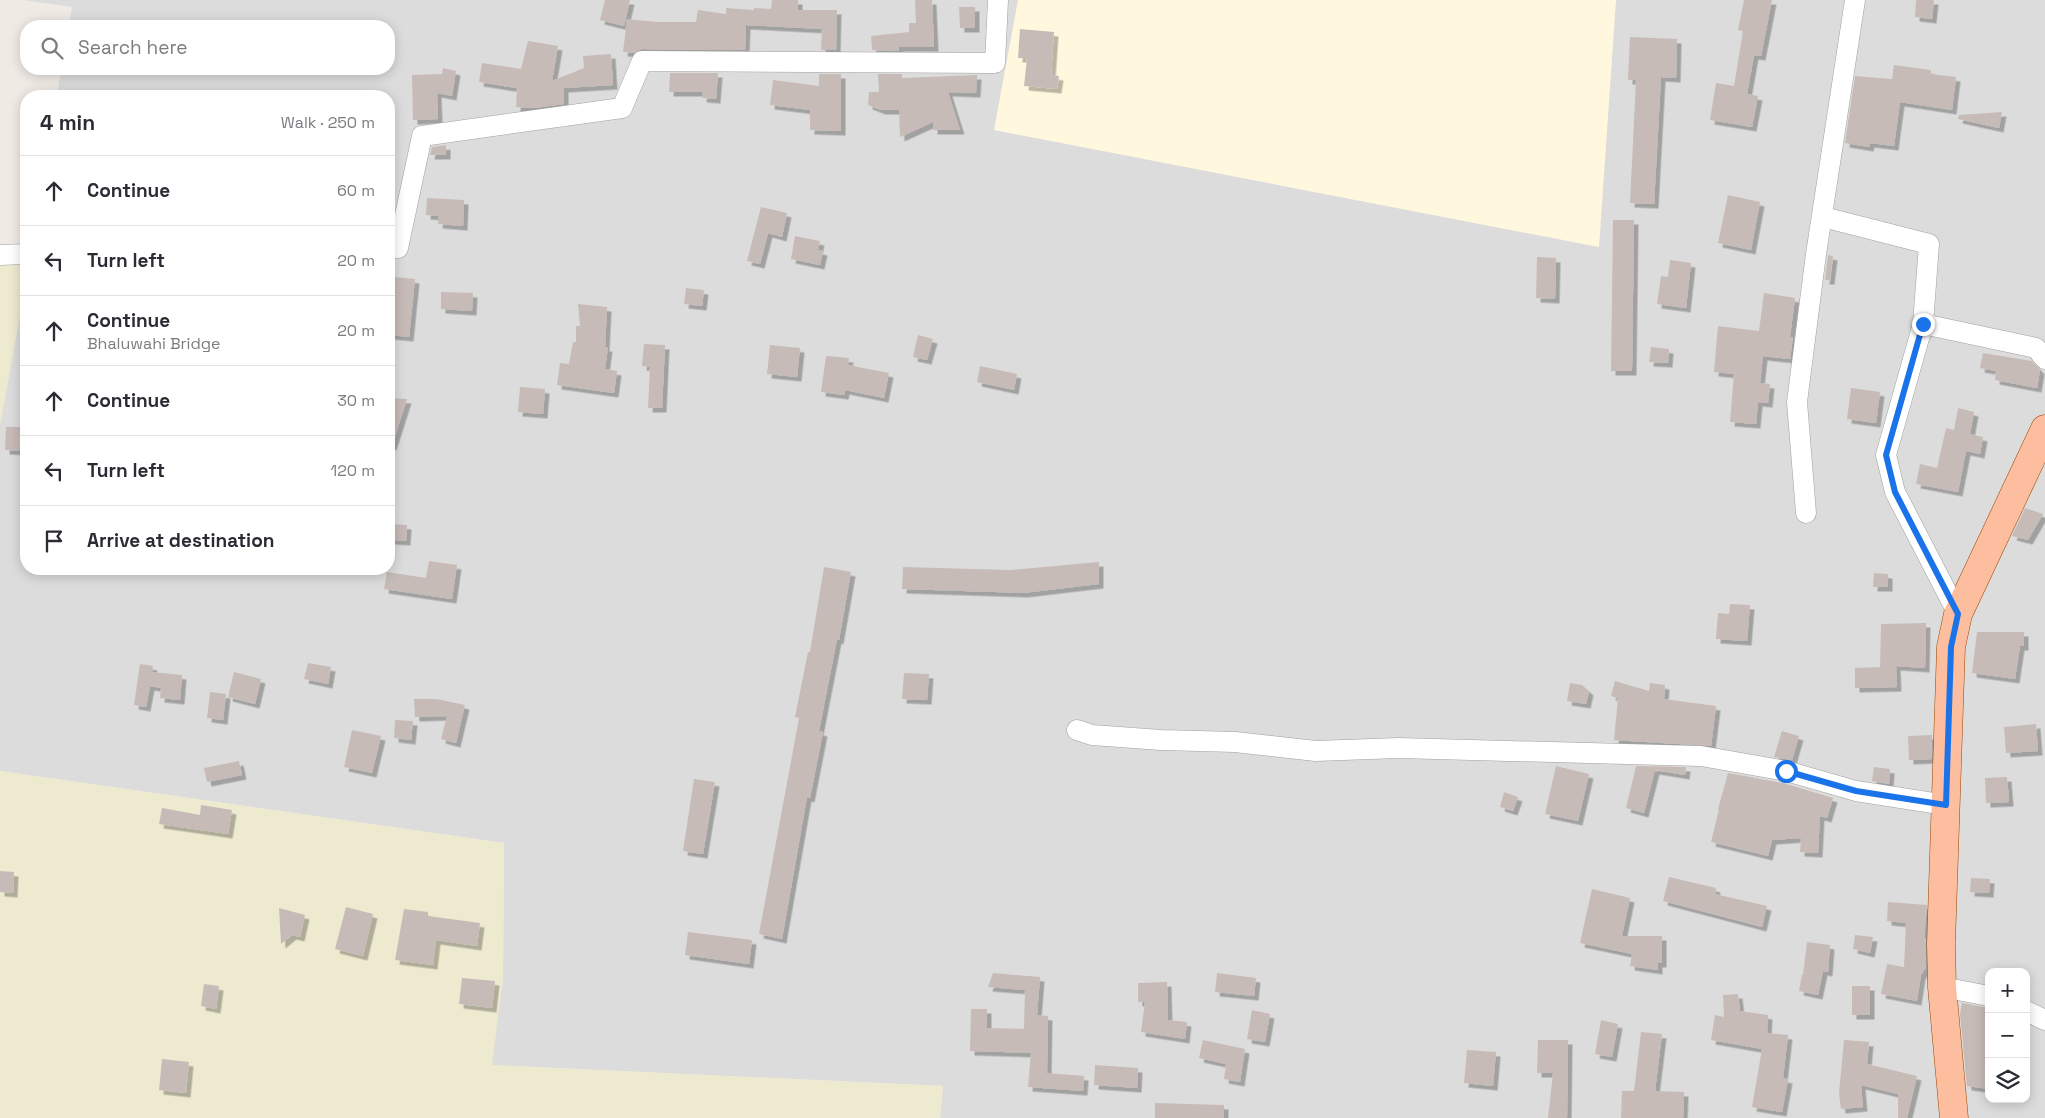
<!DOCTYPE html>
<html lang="en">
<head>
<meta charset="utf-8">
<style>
  :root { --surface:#fff; --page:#f2f2f3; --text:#2b2b33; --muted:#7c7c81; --line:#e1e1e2 }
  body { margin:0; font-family:"Space Grotesk",sans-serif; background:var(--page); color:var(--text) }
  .controls { position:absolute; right:15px; bottom:15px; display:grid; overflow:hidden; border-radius:10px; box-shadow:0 2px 12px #0003 }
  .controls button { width:45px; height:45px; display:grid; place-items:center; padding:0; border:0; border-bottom:1px solid var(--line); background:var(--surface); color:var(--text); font:25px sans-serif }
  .stop { position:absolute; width:15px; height:15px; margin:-11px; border:4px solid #1a73e8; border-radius:50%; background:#fff }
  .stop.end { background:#1a73e8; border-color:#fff; box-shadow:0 1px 5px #0008 }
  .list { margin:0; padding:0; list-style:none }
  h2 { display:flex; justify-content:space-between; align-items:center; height:65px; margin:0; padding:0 20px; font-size:21px }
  h2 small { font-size:16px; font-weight:400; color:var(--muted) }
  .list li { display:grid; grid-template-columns:32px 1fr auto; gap:15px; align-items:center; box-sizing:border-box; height:70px; padding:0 20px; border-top:1px solid var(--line) }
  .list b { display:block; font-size:19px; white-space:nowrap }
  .list p { margin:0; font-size:16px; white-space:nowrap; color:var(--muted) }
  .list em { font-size:16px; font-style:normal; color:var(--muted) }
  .icon { flex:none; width:28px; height:28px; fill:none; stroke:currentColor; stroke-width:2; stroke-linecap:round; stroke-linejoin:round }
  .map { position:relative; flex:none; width:2045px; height:1118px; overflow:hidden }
  .search { position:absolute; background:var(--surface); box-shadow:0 2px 12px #0003; left:20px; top:20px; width:375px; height:55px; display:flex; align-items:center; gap:12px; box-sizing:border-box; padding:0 18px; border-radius:20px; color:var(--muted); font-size:19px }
  .panel { position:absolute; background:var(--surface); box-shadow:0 2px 12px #0003; left:20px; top:90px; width:375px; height:485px; border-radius:20px }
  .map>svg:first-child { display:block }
</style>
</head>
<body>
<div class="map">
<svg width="2045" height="1118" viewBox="0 0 2045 1118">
  <defs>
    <filter id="shadow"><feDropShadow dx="4.5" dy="4.5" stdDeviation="0" flood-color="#0004"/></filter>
  </defs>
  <rect width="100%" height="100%" fill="#f0eae5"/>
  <path fill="#dddcdc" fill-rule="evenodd" d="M23 0H2045V1118H940L943 1086 491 1065 503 977 504 843 0 771V417L26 268V569H389V96H57L61 69H389V26H69L72 7ZM1989 972H2026V1099H1989Z"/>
  <path fill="#fff8de" d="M1018 0H1616L1599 247 994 130Z"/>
  <g fill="#eeead0">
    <path d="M26 254V282L0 426V255Z"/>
    <path d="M0 771 504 843 503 977 492 1065 943 1086 940 1118H0Z"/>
  </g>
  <g fill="#c7bbb8" filter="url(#shadow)">
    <path d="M605 0H630L624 26 600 20Z"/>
    <path d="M772 0H798V10H837L836 50H821L822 29 746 25 745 50 642 49 634 53 623 52 627 19 658 22H696L698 10 726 14V8L754 10V8L771 9Z"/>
    <path d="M915 0H932L934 47H899V51L872 50 871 36 909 32V23H916Z"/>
    <path d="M1744 0H1772L1761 56 1754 55 1747 94 1758 96 1752 127 1710 120 1716 83 1734 86 1743 31 1738 30Z"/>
    <path d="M1916 0H1934L1932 19 1915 17Z"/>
    <path d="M959 7H975V28H960Z"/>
    <path d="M1020 29 1054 32 1051 75 1059 76 1057 89 1024 86 1027 58H1018Z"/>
    <path d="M1630 37 1677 39 1676 78 1661 77 1654 204 1630 203 1636 80H1628Z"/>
    <path d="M528 41 558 46 552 81 584 68 583 56 611 54 613 85 564 88V104L534 108 516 107 517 88 479 82 482 63 521 69Z"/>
    <path d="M1894 65 1931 70V74L1956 77 1952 110 1900 102 1894 146 1870 143 1869 147 1845 143 1855 76 1892 79Z"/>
    <path d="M443 68 456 71 452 96 437 93 438 119 413 120 412 75 442 74Z"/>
    <path d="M670 73H718L716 99 702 98 703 92H669Z"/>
    <path d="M819 74H841V131L810 130V110L770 105 773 80 819 86Z"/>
    <path d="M878 74H902V78L977 75 976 93 948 92 960 130H933V122L900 137 899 110H881L868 105 869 92H879Z"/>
    <path d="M2002 112 1999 128 1958 119 1959 115Z"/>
    <path d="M446 145V155H430L432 147Z"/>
    <path d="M1728 195 1760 202 1751 250 1718 243Z"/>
    <path d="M427 198 464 200 463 226 438 224 439 216 426 215Z"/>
    <path d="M761 207 787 213 782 237 768 233 760 264 747 261Z"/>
    <path d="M1613 220H1634L1632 371H1611Z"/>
    <path d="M795 236 820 241 818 250 823 251 820 265 791 259Z"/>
    <path d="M1828 255 1833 256 1830 280H1825Z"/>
    <path d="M1537 257 1556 258 1555 299 1536 298Z"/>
    <path d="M1670 260 1691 263 1686 308 1657 304 1661 276 1668 277Z"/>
    <path d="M394 277 415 279 409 337 389 335Z"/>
    <path d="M686 288 704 290 702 306 684 304Z"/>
    <path d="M441 292 473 293 472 311 441 309Z"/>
    <path d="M1764 293 1795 298 1790 337H1793L1790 359 1763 356 1760 383 1770 384 1768 403 1758 402 1756 424 1730 422 1734 374 1714 372 1718 326 1759 331Z"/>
    <path d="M578 304 607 307 605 347H608L605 369 617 371 614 393 557 385 560 363 569 364 573 342H576V326H580Z"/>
    <path d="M918 335 933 339 927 360 913 357Z"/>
    <path d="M644 344 665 345 662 408H648L650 367 642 366Z"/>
    <path d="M770 345 800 348 797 377 767 374Z"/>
    <path d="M1651 347 1669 349 1668 363 1649 362Z"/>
    <path d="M1983 353 2032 361 2040 370 2037 388 1995 380 1996 371 1980 368Z"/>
    <path d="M826 356 849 358 848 365 889 373 884 398 845 390 844 395 821 392Z"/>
    <path d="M980 366 1017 374 1014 390 977 382Z"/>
    <path d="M520 387 545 389 543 414 518 412Z"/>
    <path d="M1851 388 1880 392 1876 423 1847 419Z"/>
    <path d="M389 398 407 399 392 446 389 445Z"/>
    <path d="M1958 408 1974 412 1970 434 1983 437 1980 454 1966 451 1958 492 1916 484 1920 464 1937 468 1946 428 1954 430Z"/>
    <path d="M6 427H26V451L5 450Z"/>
    <path d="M2025 508 2043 514 2028 540 2012 536Z"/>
    <path d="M389 524 407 525 406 541 389 540Z"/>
    <path d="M429 561 457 565 452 599 384 589 387 572 426 578Z"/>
    <path d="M1099 562V584L1023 593 902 589 903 567 1011 570Z"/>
    <path d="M824 567 851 572 839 640 837 639 819 731 823 732 810 798 807 797 782 939 759 934 799 718 795 717 808 652H810Z"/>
    <path d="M1874 573 1888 574V587H1873Z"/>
    <path d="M1730 604 1750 605 1747 641 1716 639 1718 613 1729 614Z"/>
    <path d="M1926 623 1925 668 1896 666 1897 687 1855 688V668L1880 667 1881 624Z"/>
    <path d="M1977 632H2024V646H2020L2015 679 1972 673Z"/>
    <path d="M308 663 331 667 328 684 304 679Z"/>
    <path d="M140 664 153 666 152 672 182 675 180 700 160 698 161 688 150 686 146 707 134 705Z"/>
    <path d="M234 672 261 679 255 704 228 697Z"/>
    <path d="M904 673 929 674 927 700 902 699Z"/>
    <path d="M1615 681 1649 691 1650 683 1665 685 1664 699 1716 706 1711 746 1614 740 1618 698 1611 696Z"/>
    <path d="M1570 683 1582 685 1589 691 1586 704 1567 701Z"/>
    <path d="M210 692 226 694 223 720 207 718Z"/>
    <path d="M414 699H437L465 705 456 743 441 739 447 716 415 717Z"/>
    <path d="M395 720 413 721 411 740 394 738Z"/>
    <path d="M2036 724 2038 751 2006 753 2004 727Z"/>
    <path d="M352 730 381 736 372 773 344 767Z"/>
    <path d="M1782 731 1799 736 1792 760 1774 757Z"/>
    <path d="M1932 735V759L1909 760 1908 736Z"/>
    <path d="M239 761 242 775 207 782 204 768Z"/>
    <path d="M1556 766 1589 774 1578 821 1545 814Z"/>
    <path d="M1636 766 1686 767 1685 775 1655 770 1644 813 1626 808Z"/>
    <path d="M1874 767 1890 769 1889 784 1872 781Z"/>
    <path d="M1728 773 1783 783 1833 798 1827 818 1820 816 1818 853 1800 852 1801 838 1772 840 1768 856 1711 842 1719 809H1718Z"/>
    <path d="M2007 777 2009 802 1986 803 1985 778Z"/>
    <path d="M694 779 715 782 703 854 683 851Z"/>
    <path d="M1504 792 1518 797 1513 811 1500 807Z"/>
    <path d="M201 805 232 810 228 834 159 824 162 808 200 815Z"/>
    <path d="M0 871 14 872 13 893 0 892Z"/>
    <path d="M1669 877 1716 888 1715 894 1767 906 1762 927 1663 901Z"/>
    <path d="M1971 878 1990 879 1989 893 1970 892Z"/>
    <path d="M1592 889 1630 898 1622 936H1662V963H1658V970L1630 966 1632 954 1580 943Z"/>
    <path d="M1888 902 1927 905 1924 938H1926V967L1921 975 1917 1001 1881 994 1887 964 1904 967 1906 923 1887 921Z"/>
    <path d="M346 907 373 914 363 956 335 949Z"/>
    <path d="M279 908 305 915 300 937 292 935 281 944Z"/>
    <path d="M404 909 428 912V916L480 923 477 946 436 940 433 965 395 960Z"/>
    <path d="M688 932 752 940 749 964 685 955Z"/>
    <path d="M1855 935 1873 937 1870 953 1853 949Z"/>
    <path d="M1807 942 1830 945 1828 972 1823 971 1818 995 1799 991 1802 974 1803 975Z"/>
    <path d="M993 973 1040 977 1037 1015 1048 1016 1047 1073 1084 1076 1083 1091 1028 1087 1031 1053 970 1051 971 1009H987V1028L1024 1029 1025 990 988 987Z"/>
    <path d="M1217 973 1256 978 1254 996 1215 992Z"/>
    <path d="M462 978 495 981 492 1008 459 1004Z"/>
    <path d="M1167 982 1168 1020 1187 1022 1185 1039 1141 1032 1145 1002H1138V983Z"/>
    <path d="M204 984 219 986 216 1009 201 1006Z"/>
    <rect x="1852" y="986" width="18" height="29"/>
    <path d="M1738 994 1740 1011 1768 1015 1767 1033 1788 1035 1783 1078 1788 1079 1782 1112 1752 1107 1762 1049 1711 1040 1715 1015 1724 1017 1723 995Z"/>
    <path d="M1962 1003 1989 1008V1089L1967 1086 1960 1014Z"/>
    <path d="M1252 1010 1270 1014 1265 1042 1247 1039Z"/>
    <path d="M1601 1020 1618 1024 1612 1057 1595 1054Z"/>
    <path d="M1641 1032 1662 1034 1655 1091 1684 1092 1683 1118H1621L1622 1091H1634Z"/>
    <path d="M1203 1040 1245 1049 1240 1082 1224 1079 1226 1064 1199 1058Z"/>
    <path d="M1538 1040H1568L1567 1118H1548L1553 1073H1537Z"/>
    <path d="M1844 1040 1869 1042 1867 1064 1917 1076 1907 1118H1898V1094L1861 1085 1863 1107 1841 1109 1839 1093Z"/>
    <path d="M1467 1050 1496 1052 1493 1086 1464 1083Z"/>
    <path d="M162 1059 189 1062 186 1093 159 1090Z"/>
    <path d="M1095 1065 1138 1068 1137 1088 1094 1085Z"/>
    <path d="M1155 1103 1224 1105V1118H1155Z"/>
  </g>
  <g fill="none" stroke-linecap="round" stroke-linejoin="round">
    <defs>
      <g id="minor">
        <path d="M1823 217 1929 244 1923 324 1886 455 1895 492 1958 614"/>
        <path d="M389 248H398L422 136 622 108 642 61 995 63 998 0"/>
        <path d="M0 255 26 254"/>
        <path d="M1923 324 2036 348 2045 359"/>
        <path d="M1806 513 1797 402 1816 254 1855 0"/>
        <path d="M1077 730 1092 735 1161 740 1235 742 1316 751 1398 748 1701 756 1786 771 1856 791 1946 805"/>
        <path d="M1942 987 1989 996"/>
        <path d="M2026 1011 2045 1020"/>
      </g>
      <path id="primary" d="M1954 1118 1942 987 1941 944 1951 647 1958 614 2045 429"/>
    </defs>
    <use href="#minor" stroke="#a0a0a0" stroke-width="21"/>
    <use href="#primary" stroke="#994500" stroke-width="29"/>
    <use href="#minor" stroke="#fff" stroke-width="20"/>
    <use href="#primary" stroke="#fcbe9e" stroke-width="28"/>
  </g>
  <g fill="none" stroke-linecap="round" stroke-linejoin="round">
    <path stroke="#1a73e8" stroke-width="6" d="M1786 771 1856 791 1946 805 1951 647 1958 614 1895 492 1886 455 1923 324"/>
  </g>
</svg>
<div class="controls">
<button>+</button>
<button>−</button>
<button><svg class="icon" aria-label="layers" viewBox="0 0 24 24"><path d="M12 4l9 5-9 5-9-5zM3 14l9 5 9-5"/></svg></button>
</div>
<div class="stop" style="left:1786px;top:771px"></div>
<div class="stop end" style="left:1923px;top:324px"></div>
<div class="search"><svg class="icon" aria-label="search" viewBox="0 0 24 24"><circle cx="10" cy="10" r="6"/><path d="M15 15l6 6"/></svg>Search here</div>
<section class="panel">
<h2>4 min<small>Walk · 250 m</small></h2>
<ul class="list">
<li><svg class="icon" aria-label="ahead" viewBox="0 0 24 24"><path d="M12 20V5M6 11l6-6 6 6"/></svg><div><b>Continue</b></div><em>60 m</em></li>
<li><svg class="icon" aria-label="left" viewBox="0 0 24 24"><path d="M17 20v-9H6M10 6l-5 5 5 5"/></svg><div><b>Turn left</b></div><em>20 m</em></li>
<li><svg class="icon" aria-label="ahead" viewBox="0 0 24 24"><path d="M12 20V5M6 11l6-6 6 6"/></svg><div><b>Continue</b><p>Bhaluwahi Bridge</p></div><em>20 m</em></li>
<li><svg class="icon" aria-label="ahead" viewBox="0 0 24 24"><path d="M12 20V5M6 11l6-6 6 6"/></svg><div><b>Continue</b></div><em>30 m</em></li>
<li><svg class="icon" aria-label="left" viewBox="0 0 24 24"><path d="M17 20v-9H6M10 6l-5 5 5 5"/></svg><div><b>Turn left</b></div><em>120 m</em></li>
<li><svg class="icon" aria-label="arrive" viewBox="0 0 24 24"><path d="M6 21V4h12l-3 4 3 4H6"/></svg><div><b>Arrive at destination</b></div></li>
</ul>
</section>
</div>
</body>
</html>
